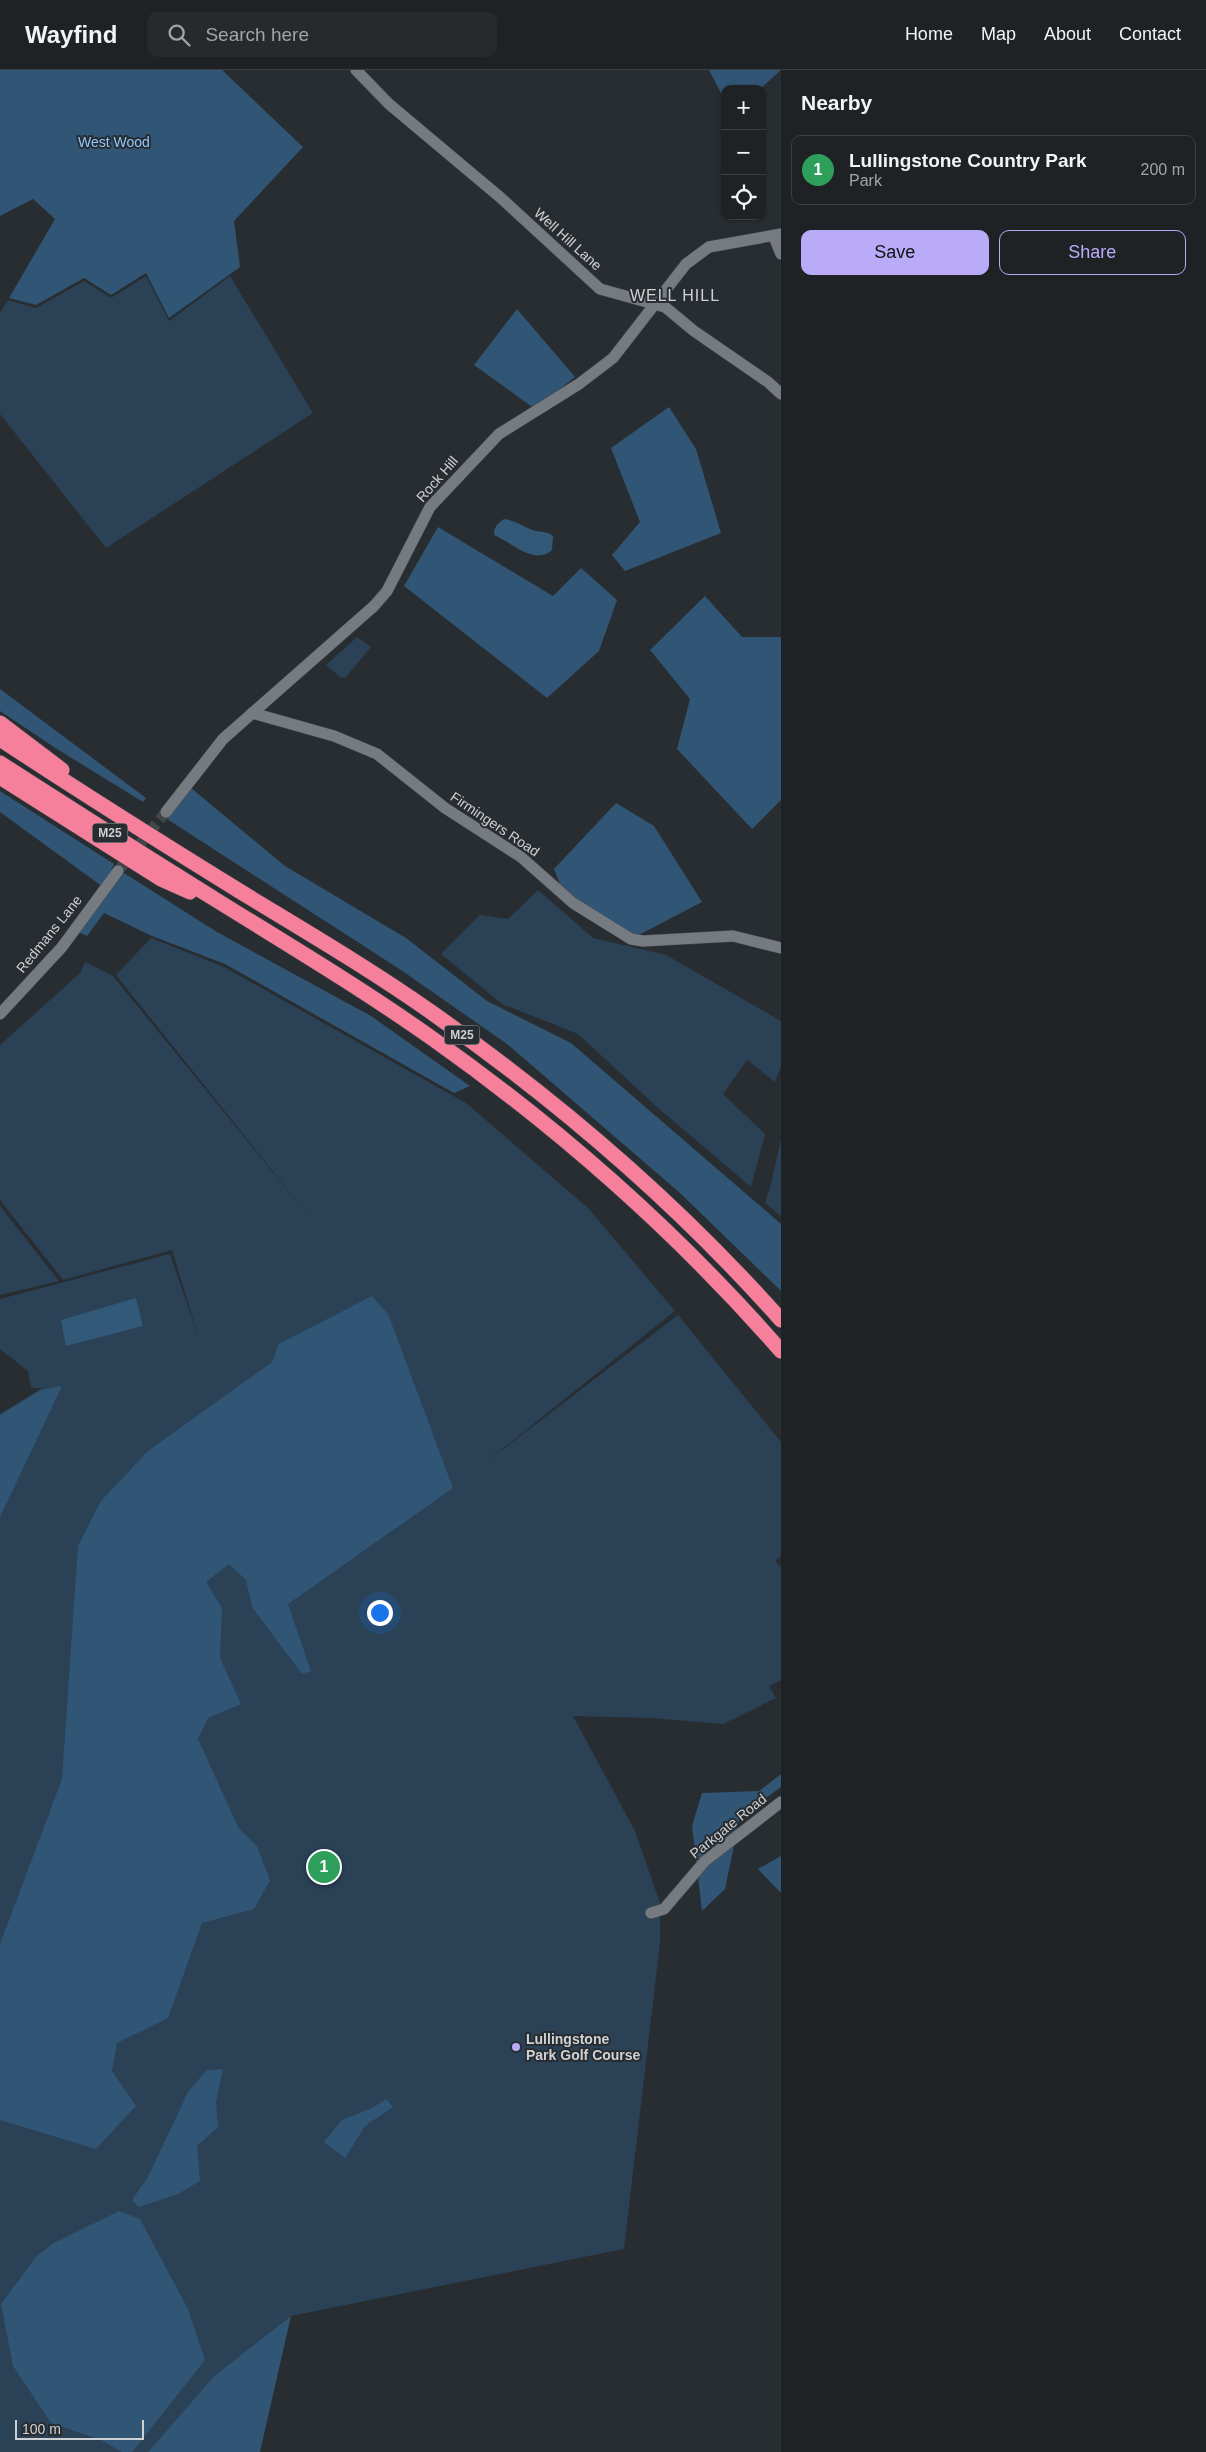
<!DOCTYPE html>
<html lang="en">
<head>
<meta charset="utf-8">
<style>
  :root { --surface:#1e2225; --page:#262a2d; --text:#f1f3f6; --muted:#a1a4a7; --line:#3c3f42; --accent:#b9abf7 }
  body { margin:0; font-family:Helvetica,sans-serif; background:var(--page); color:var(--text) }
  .controls { position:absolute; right:15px; top:15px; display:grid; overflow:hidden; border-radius:10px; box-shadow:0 1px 4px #0004 }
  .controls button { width:45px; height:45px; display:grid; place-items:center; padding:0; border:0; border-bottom:1px solid var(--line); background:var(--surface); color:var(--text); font:25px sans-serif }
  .scale { position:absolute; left:15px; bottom:12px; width:129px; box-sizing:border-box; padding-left:5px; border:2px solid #ced1d4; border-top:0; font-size:14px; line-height:18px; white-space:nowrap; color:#ced1d4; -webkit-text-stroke:4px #282d31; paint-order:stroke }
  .you { position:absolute; left:379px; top:1542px; width:18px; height:18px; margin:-12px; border:4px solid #fff; border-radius:50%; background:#1a73e8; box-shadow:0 0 0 8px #1a73e833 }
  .badge { display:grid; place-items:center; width:32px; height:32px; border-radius:50%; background:var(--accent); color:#fff; font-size:16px; font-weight:700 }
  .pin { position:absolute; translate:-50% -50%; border:2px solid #fff; box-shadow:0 1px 5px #0006 }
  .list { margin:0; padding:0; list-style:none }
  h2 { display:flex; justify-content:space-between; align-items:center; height:65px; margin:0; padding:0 20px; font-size:21px }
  h2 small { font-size:16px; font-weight:400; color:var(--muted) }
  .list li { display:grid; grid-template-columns:32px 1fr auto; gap:15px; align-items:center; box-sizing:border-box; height:70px; margin:0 10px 10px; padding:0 10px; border:1px solid var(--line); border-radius:10px }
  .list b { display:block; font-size:19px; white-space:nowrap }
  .list p { margin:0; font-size:16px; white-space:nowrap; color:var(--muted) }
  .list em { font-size:16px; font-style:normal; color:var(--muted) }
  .actions { display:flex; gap:10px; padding:15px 20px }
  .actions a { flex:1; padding:11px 0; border:1px solid var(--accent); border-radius:10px; text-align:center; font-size:18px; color:var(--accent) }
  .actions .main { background:var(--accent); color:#111 }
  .icon { flex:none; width:28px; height:28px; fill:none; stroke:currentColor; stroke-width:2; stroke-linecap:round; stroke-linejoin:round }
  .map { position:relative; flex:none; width:781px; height:2382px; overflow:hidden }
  header { display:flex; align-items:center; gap:30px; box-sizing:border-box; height:70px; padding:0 25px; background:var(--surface); border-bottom:1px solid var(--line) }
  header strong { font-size:24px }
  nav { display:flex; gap:28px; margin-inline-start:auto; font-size:18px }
  .search { width:350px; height:45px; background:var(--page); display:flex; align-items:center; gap:12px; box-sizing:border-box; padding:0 18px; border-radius:10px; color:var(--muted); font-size:19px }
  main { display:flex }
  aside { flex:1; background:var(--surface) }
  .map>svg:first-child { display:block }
</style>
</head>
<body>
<header>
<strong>Wayfind</strong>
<div class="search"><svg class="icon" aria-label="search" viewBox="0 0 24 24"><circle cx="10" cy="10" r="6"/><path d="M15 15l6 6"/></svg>Search here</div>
<nav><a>Home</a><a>Map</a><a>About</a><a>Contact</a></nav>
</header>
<main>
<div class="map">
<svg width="781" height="2382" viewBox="0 0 781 2382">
  <rect width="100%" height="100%" fill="#282d31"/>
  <g fill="#2a4156">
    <path d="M146 206 169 251 230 206 313 343 106 478 0 344V243L8 230 36 238 84 211 111 228Z"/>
    <path d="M357 567 371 577 345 608 340 607 326 595Z"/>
    <path d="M538 820 593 868 666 885 781 951V996L775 1012 747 990 723 1024 765 1064 751 1117 658 1038 578 964 502 934 441 884 480 845 508 849Z"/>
    <path d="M151 868 224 897 466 1033 588 1138 675 1241 486 1392 678 1245 781 1372V1486L775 1491 781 1497V1610L769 1616 776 1628 723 1654 651 1648 573 1646 635 1761 660 1833V1873L624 2179 291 2246 214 2306 148 2382H0V1344L42 1318H31L28 1301 0 1279V1229L170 1184 198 1266 172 1180 63 1210 0 1130V975L80 903 85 892 113 906 315 1154 116 905Z"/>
    <path d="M781 1069V1146L765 1133 770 1118Z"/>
    <path d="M0 1136 59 1211 0 1225Z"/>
  </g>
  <g fill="#315575">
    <path d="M0 0H222L303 77 234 151 240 197 169 248 146 203 111 225 84 208 36 235 9 228 55 149 33 129 0 146Z"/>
    <path d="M709 0H781L760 19H725V31Z"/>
    <path d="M517 239 575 307 535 339 474 295Z"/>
    <path d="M669 337 696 379 721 463 625 501 612 485 640 452 611 378Z"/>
    <path d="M438 457 553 526 581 498 617 530 599 581 547 628 404 516Z"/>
    <path d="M705 526 742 567H781V730L752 759 677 679 690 629 650 580Z"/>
    <path d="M0 619 146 728 143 732 57 679 0 641Z"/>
    <path d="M191 718 285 796 406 868 487 931 571 973 781 1154V1221L680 1123 507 974 401 900 167 749Z"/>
    <path d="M0 721 114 794 103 817 0 742Z"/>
    <path d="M616 733 654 756 702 832 631 869 564 824 554 799Z"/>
    <path d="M124 803 217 862 371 946 470 1016 454 1023 225 894 152 866 104 843 87 866 78 862Z"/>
    <path d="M372 1226 388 1244 453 1418 288 1534 311 1601 302 1604 252 1537 246 1510 229 1494 206 1512 222 1538 220 1588 241 1634 208 1648 198 1669 239 1759 257 1776 270 1810 254 1839 202 1853 168 1948 117 1973 112 2001 136 2036 96 2079 0 2050V1874L62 1709 78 1476 101 1431 148 1381 272 1292 279 1274Z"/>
    <path d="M62 1316 0 1447V1345L41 1320Z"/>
    <path d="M781 1704V1717L740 1747 725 1819 702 1841 692 1756 702 1723 759 1721Z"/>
    <path d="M781 1786V1823L758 1799Z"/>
    <path d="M223 1999 216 2032 218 2057 197 2076 200 2111 178 2124 139 2137 132 2130 148 2107 188 2022 207 2000Z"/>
    <path d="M386 2029 393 2037 365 2056 345 2088 324 2072 342 2050 372 2038Z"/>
    <path d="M119 2141 140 2149 188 2239 205 2290 132 2382H122L101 2370 51 2353 13 2296 1 2234 36 2187 52 2174Z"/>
    <path d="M291 2246 260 2382H148L214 2306Z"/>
  </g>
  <g fill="#335978">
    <path d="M504 449C514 450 521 455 530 459 538 463 546 460 553 466L552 480C535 496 511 472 494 465 494 457 497 454 504 449Z"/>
    <path d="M136 1228 143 1256 66 1276 61 1250Z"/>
  </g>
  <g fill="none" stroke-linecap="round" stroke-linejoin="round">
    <path stroke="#414649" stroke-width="11" stroke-dasharray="11 5.5" stroke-linecap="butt" d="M118 801 166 742"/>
    <defs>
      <g id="minor">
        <path d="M356 0 389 34 501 128 600 219 665 237 694 261 768 312 781 324"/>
        <path d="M774 167 781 184"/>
        <path d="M252 643 334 666 377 684 445 738 521 787 573 833 631 869 643 871 733 866 781 878"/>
        <path d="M166 742 223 669 374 536 387 521 430 437 499 364 579 314 613 288 686 194 709 177 781 164"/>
        <path d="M0 944 62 877 118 801"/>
        <path d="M651 1843 664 1839 705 1791 781 1732"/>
      </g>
      <g id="highway">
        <path d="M0 653 62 700"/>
        <path d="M0 669C79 721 160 772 241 822 305 861 370 899 431 942 558 1031 678 1134 781 1250"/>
        <path d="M0 693C73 740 147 787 221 833 292 877 364 920 433 969 560 1059 678 1163 781 1281"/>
        <path d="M0 707 161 809 190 822"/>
      </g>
    </defs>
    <use href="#minor" stroke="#464a4d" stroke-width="12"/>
    <use href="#highway" stroke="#464a4d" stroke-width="16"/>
    <use href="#minor" stroke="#767b81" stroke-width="11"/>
    <use href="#highway" stroke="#f6809b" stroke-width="15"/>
  </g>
  <circle fill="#b9abf7" stroke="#282d31" stroke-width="2" cx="516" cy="1977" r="5"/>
  <g text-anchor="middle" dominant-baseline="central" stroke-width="4" stroke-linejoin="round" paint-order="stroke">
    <g fill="#282d31" stroke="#9ca0a3" stroke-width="1">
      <rect x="92.5" y="753.5" width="35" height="19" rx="4"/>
      <rect x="444.5" y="955.5" width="35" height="19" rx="4"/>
    </g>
    <g font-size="12" font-weight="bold" fill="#ced1d4">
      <text x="110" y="763">M25</text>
      <text x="462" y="965">M25</text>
    </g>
    <g font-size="14" fill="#8ec8fe" stroke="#282d31">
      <text x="114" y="72">West Wood</text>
    </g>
    <g font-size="14" fill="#ced1d4" stroke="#282d31">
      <text transform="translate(568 169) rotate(42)">Well Hill Lane</text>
      <text transform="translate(437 409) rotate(-49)">Rock Hill</text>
      <text transform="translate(495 754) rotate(34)">Firmingers Road</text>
      <text transform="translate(49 864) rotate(-51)">Redmans Lane</text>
      <text transform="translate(728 1756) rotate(-39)">Parkgate Road</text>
    </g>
    <g font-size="14" font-weight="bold" fill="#ced1d4" stroke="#282d31" text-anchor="start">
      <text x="526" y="1969">Lullingstone<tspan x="526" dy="16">Park Golf Course</tspan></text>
    </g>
    <g font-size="16" letter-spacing="1" fill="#ced1d4" stroke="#282d31">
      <text x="675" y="225">WELL HILL</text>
    </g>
  </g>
</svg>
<div class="controls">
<button>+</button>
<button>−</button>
<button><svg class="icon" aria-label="locate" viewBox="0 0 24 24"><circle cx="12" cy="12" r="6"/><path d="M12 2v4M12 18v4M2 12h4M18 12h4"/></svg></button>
</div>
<div class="scale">100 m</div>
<div class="you"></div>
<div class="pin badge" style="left:324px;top:1797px;background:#2e9e5b">1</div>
</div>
<aside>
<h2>Nearby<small></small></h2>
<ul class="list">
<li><span class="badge" style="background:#2e9e5b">1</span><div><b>Lullingstone Country Park</b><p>Park</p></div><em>200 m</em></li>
</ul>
<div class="actions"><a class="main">Save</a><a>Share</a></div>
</aside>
</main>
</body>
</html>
